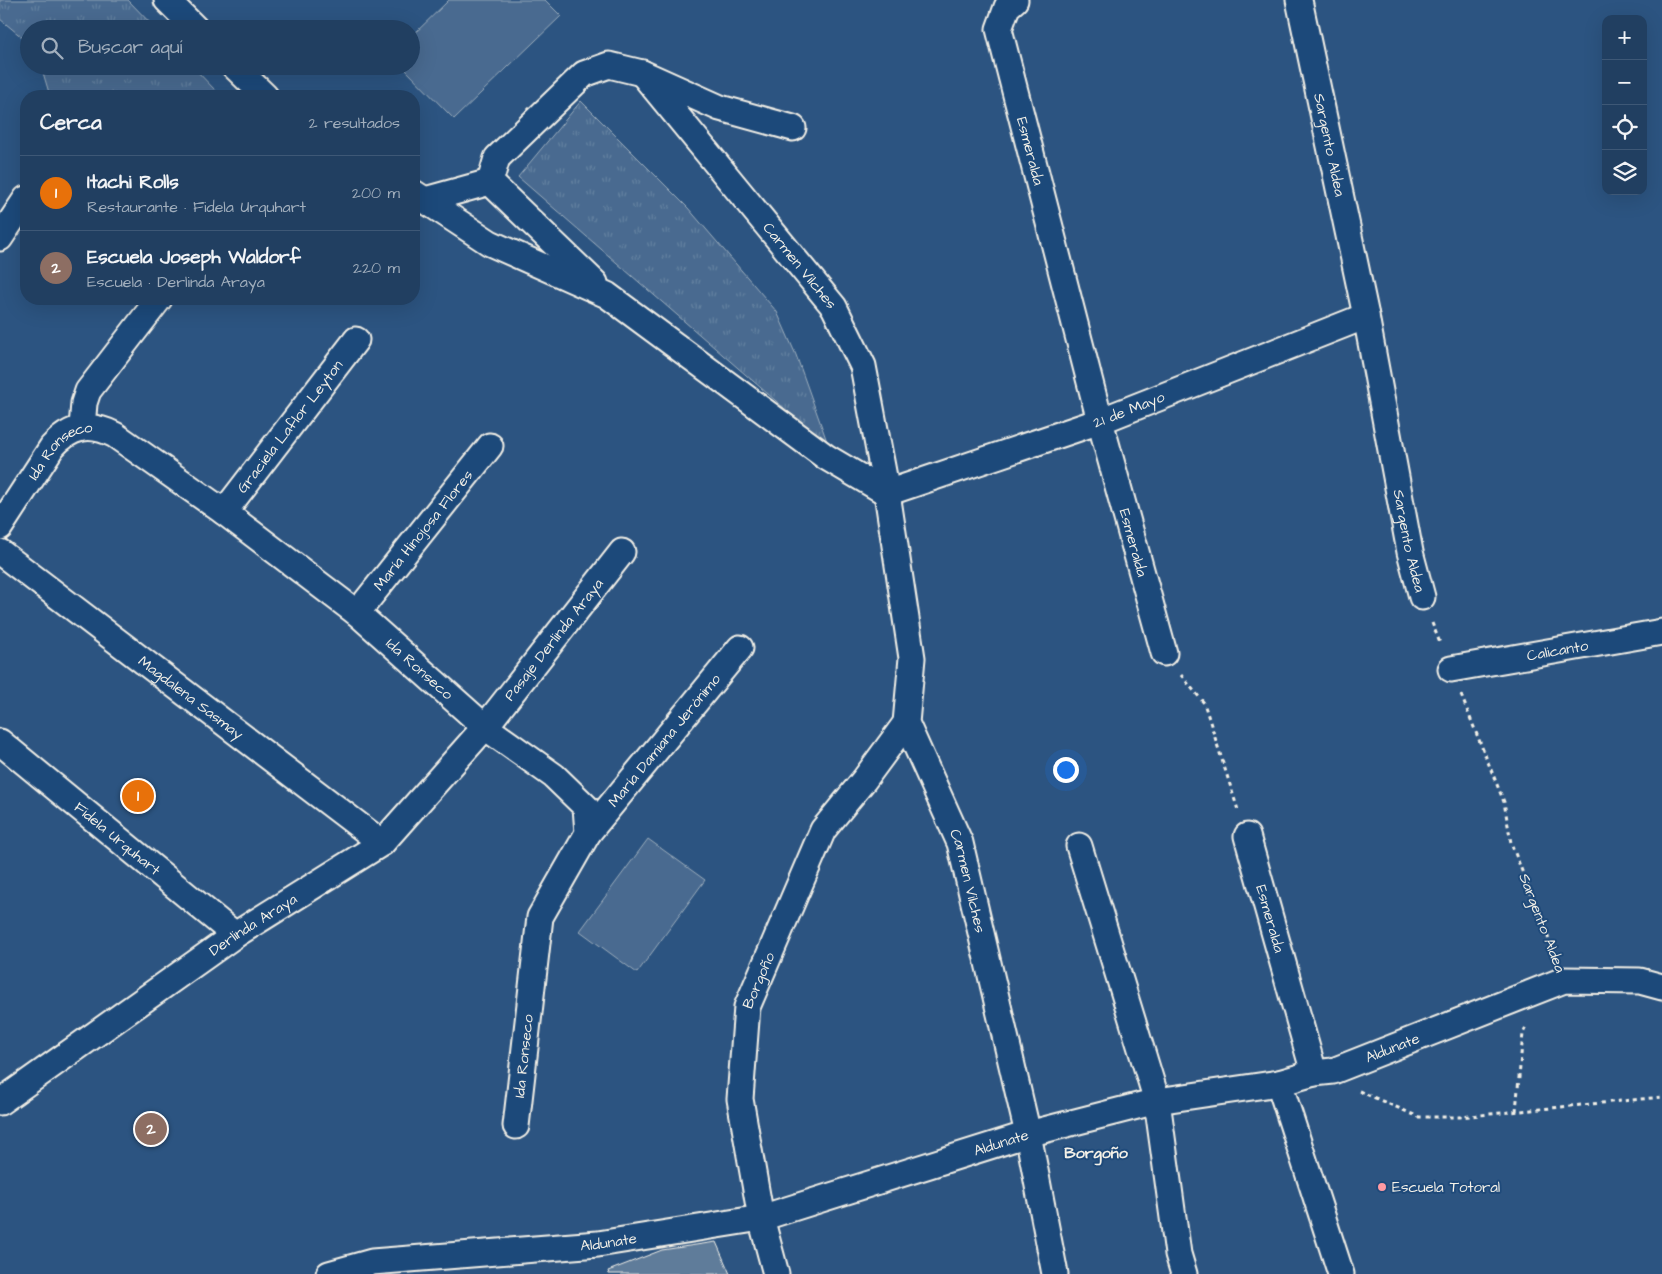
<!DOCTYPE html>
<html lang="es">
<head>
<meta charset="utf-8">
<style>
  :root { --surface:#213f61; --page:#2d4a6a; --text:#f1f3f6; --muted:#a2afbd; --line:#3e5876; --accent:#ff9aa2 }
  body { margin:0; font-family:"Architects Daughter",sans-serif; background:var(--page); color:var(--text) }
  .controls { position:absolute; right:15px; top:15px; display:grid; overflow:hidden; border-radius:10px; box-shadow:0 5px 20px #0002 }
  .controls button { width:45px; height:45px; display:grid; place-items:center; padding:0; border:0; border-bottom:1px solid var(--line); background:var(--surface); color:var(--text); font:25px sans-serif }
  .you { position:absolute; left:1065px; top:769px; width:18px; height:18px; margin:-12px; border:4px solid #fff; border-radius:50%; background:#1a73e8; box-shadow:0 0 0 8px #1a73e833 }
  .badge { display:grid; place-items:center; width:32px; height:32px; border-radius:50%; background:var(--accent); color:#fff; font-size:16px; font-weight:700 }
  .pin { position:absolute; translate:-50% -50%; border:2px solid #fff; box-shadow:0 1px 5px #0006 }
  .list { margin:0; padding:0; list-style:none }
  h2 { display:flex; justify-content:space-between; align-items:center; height:65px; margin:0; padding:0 20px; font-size:21px }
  h2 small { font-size:16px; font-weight:400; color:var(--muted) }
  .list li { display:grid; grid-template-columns:32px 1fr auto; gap:15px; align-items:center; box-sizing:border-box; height:75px; padding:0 20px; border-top:1px solid var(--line) }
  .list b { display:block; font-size:19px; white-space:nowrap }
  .list p { margin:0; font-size:16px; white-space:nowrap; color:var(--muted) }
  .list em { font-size:16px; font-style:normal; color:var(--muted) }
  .icon { flex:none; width:28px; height:28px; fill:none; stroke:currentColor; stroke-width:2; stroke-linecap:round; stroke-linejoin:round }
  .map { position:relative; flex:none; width:1662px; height:1274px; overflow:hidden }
  .search { position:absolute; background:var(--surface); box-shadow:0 5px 20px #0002; left:20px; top:20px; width:400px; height:55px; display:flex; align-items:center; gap:12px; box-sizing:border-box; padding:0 18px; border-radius:28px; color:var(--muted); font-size:19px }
  .panel { position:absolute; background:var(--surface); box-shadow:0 5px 20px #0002; left:20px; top:90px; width:400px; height:215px; border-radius:20px }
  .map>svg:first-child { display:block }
</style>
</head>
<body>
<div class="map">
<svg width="1662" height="1274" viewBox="0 0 1662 1274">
  <defs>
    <pattern id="grass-tufts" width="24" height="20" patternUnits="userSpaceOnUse" patternTransform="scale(1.25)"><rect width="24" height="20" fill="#496b90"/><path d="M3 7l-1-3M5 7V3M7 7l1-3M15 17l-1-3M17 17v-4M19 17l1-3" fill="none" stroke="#6481a0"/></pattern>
  </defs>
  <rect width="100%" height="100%" fill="#2c5481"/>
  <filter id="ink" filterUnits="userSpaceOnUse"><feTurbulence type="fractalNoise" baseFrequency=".02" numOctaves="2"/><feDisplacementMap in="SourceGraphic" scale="10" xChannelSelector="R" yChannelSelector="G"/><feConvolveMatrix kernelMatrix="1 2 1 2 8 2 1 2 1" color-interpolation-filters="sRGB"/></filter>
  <g filter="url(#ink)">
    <g fill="url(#grass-tufts)" stroke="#9eaebc">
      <path d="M0 0H128L156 29H29V43L0 19Z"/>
      <path d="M41 66H192L216 91 211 96H50Z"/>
      <path d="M581 101 688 208 777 312 796 355 829 447 518 177Z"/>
    </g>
    <g fill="#496b90" stroke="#9eaebc">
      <path d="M449 0H545L561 16 454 119 402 66H411V37Z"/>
      <path d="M648 839 705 880 637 973 580 931Z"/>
    </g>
    <path fill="#5e7b9a" stroke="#f4f1e8" d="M716 1242 730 1274H609L608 1271 662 1250Z"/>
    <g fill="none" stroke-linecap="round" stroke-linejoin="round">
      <defs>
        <g id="minor">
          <path d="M167 0 196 29"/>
          <path id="s1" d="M1015 0 1007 7 999 29 1100 421 1164 653"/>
          <path id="s2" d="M1299 0 1366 316 1410 552 1422 597"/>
          <path d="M234 66 265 96"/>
          <path id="s3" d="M642 73 834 307 863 366 887 493 912 658 906 723 960 843 1028 1134 1055 1274"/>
          <path d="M490 182 497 158 584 74 609 65 642 73 720 108 793 128"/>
          <path d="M490 182 595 283"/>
          <path id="s4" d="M414 193 490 243 607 295 826 457 887 493 1100 421 1366 316"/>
          <path d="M425 200 490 182"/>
          <path d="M0 238 26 199"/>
          <path d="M82 428 84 403 88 391 159 299"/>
          <path id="s5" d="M224 512 356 340"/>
          <path id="s6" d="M0 527 52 447C71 426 90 422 115 435L224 512 357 613 485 727 554 776 586 807 588 833 540 917 516 1126"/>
          <path id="s7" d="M0 552 382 843"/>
          <path id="s8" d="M357 613 490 446"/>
          <path id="s9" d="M1451 669 1662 632"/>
          <path id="s10" d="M0 742 235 935"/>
          <path id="s11" d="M588 833 740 648"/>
          <path id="s12" d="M1247 836 1314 1073"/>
          <path d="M1079 846 1157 1101 1178 1254 1184 1274"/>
          <path d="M1279 1083 1341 1274"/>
          <path id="s13" d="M0 1102 235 935 382 843 485 727 622 552"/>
          <path id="s14" d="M329 1274 372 1262 598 1244 761 1218 1028 1134 1157 1101 1279 1083 1314 1073 1333 1071 1564 980 1640 981 1662 987"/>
          <path id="s15" d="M776 1274 761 1218 740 1099 747 1007 823 830 864 780 906 723"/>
        </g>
      </defs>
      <use href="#minor" stroke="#f4f1e8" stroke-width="29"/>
      <g stroke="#f4f1e8" stroke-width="3" stroke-dasharray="4 4" stroke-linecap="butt">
        <path d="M1432 623 1440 643"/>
        <path d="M1181 675 1204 703 1238 810"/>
        <path d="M1461 695 1504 802 1511 843 1555 955"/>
        <path d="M1359 1091 1419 1117H1460L1662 1097"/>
        <path d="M1516 1111 1523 1033 1527 1025"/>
      </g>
      <use href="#minor" stroke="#1f4a7a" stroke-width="25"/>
    </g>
  </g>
  <circle fill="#ff9aa2" stroke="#1f4a7a" stroke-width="2" cx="1382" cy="1187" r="5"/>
  <g text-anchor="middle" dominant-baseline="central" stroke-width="4" stroke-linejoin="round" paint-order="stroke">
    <g font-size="15" fill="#f4f1e8" stroke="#1f4a7a">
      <text stroke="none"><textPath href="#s2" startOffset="148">Sargento Aldea</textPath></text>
      <text stroke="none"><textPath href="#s1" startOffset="160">Esmeralda</textPath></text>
      <text stroke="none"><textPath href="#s3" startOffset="249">Carmen Vilches</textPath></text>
      <text stroke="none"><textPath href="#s4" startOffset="818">21 de Mayo</textPath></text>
      <text stroke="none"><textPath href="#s5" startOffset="108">Graciela Laflor Leyton</textPath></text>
      <text stroke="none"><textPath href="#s6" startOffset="100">Ida Ronseco</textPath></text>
      <text stroke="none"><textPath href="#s8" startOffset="106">María Hinojosa Flores</textPath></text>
      <text stroke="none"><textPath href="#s2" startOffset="552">Sargento Aldea</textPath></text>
      <text stroke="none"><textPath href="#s1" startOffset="565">Esmeralda</textPath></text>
      <text stroke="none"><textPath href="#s13" startOffset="728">Pasaje Derlinda Araya</textPath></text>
      <text stroke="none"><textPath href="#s9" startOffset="108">Calicanto</textPath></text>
      <text stroke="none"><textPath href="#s6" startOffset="550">Ida Ronseco</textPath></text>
      <text stroke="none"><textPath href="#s7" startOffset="240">Magdalena Sasmay</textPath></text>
      <text stroke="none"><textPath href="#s11" startOffset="120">María Damiana Jerónimo</textPath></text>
      <text stroke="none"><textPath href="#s10" startOffset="152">Fidela Urquhart</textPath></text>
      <text stroke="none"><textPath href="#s3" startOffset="900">Carmen Vilches</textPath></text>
      <text stroke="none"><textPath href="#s12" startOffset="86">Esmeralda</textPath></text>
      <text transform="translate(1542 923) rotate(69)">Sargento Aldea</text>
      <text stroke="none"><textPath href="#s13" startOffset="309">Derlinda Araya</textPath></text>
      <text stroke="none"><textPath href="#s15" startOffset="300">Borgoño</textPath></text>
      <text stroke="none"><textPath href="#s14" startOffset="1092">Aldunate</textPath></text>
      <text transform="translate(524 1056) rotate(-84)">Ida Ronseco</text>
      <text stroke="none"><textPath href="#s14" startOffset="688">Aldunate</textPath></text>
      <text stroke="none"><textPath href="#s14" startOffset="282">Aldunate</textPath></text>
    </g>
    <g font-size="15" fill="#f4f1e8" stroke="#1f4a7a" text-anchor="start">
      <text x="1392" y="1187">Escuela Totoral</text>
    </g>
    <g font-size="16" font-weight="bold" fill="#f4f1e8" stroke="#1f4a7a">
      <text x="1096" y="1153">Borgoño</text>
    </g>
  </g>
</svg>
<div class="controls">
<button>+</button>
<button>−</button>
<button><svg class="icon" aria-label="locate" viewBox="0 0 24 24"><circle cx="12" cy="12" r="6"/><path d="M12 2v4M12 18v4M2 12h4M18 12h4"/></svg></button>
<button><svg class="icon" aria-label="layers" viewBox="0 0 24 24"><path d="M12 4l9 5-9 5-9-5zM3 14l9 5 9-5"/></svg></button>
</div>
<div class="you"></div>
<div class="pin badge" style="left:138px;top:796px;background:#e8710a">1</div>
<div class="pin badge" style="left:151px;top:1129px;background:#8d6e63">2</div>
<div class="search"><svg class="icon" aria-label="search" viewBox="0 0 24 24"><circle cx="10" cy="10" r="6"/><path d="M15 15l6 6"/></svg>Buscar aquí</div>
<section class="panel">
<h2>Cerca<small>2 resultados</small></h2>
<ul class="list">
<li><span class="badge" style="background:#e8710a">1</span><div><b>Itachi Rolls</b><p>Restaurante · Fidela Urquhart</p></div><em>200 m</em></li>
<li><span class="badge" style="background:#8d6e63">2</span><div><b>Escuela Joseph Waldorf</b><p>Escuela · Derlinda Araya</p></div><em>220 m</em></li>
</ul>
</section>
</div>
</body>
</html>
